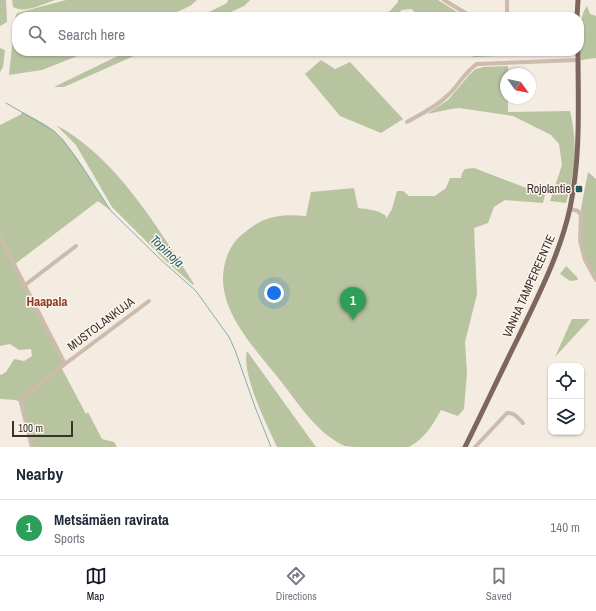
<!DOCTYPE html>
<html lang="en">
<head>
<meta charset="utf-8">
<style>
  :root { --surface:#fff; --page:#f6f6f7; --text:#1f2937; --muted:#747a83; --line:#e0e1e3; --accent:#111827 }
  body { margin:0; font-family:"Archivo Narrow",sans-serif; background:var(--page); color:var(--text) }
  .controls { position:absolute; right:12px; bottom:12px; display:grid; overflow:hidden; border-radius:8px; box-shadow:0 1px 3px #0004 }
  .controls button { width:36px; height:36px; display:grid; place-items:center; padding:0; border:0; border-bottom:1px solid var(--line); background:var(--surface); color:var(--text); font:20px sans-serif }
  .compass { position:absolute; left:500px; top:68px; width:36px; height:36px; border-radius:50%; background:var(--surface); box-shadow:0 1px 3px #0004; rotate:123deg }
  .scale { position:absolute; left:12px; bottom:10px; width:61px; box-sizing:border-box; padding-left:4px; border:2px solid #3b302b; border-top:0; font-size:11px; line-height:14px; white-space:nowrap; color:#3b302b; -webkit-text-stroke:3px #fbf5ee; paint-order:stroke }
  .you { position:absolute; left:274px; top:293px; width:14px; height:14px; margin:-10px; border:3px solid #fff; border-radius:50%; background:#1a73e8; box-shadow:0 0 0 6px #1a73e833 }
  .badge { display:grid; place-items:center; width:26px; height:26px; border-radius:50%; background:var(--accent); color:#fff; font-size:13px; font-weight:700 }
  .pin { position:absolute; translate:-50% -33px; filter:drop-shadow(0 1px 2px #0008) }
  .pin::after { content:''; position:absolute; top:21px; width:14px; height:12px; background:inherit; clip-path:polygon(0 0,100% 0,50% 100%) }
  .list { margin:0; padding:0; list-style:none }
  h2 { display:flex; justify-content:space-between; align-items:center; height:52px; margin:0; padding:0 16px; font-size:17px }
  h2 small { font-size:13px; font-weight:400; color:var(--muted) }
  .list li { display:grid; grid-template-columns:26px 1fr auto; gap:12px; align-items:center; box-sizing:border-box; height:56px; padding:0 16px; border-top:1px solid var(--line) }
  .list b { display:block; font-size:15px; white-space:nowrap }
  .list p { margin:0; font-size:13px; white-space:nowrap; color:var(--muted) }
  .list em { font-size:13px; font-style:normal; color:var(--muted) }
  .icon { flex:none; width:22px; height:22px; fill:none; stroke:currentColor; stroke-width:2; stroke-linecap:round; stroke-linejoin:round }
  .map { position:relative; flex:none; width:596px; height:447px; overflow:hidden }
  .search { position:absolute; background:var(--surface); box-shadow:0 1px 3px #0004; left:12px; right:12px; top:12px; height:44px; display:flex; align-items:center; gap:10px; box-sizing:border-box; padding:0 14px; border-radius:16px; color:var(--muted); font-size:15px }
  .sheet { height:108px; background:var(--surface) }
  nav { display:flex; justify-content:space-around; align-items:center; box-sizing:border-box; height:56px; border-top:1px solid var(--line); background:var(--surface); font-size:11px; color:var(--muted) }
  nav a { display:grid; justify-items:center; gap:2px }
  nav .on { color:var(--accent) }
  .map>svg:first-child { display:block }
</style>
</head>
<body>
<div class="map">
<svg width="596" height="447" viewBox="0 0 596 447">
  <rect width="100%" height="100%" fill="#f4ebe1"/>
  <g fill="#b8c4a0">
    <path d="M0 0H6L7 22 0 26Z"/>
    <path d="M12 0H55C43 4 25 14 13 7Z"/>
    <path d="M66 0H197L190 6 166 17H17V51H90L42 70 9 75 15 18 17 13Z"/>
    <path d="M228 0H250L244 6 220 17H199L227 3Z"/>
    <path d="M398 0H438L465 17H421L411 9 402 10 393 17H382L391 10 398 2Z"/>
    <path d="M587 6 590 14 596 16V58L581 60C581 44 577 19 587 6Z"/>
    <path d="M0 48 5 50 3 67 0 72Z"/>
    <path d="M128 51H145L64 87H54Z"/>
    <path d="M463 51H572L571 53 474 57Z"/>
    <path d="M321 60 335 69 350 62 403 119 381 133 340 116 305 74Z"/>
    <path d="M508 66V74H506V98H508V112L570 111C578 142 575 173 566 203L550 201 562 165 559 144 551 135 513 116 459 108 451 109 427 114 448 100 470 74 476 69 483 67Z"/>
    <path d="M23 112C33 118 46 123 55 132 77 152 94 186 111 211L98 201 15 264 65 364 61 367 86 414 88 412 102 439 114 442 117 447H32L21 403 16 400 0 399V374L1 375 6 372 14 359 24 361 32 356 31 349 19 350 10 344 0 346V125L20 115Z"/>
    <path d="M56 125C116 157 158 228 194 284L193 285 166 261 112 207 76 145Z"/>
    <path d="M474 168 545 195 543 203 505 200 494 207 488 223 474 228 477 294 465 342 467 372 464 409 458 416 441 410C433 425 424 439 409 447 394 447 379 447 363 447 358 447 350 447 345 446 319 435 300 406 283 384 258 351 213 309 225 263 228 251 234 240 244 233 264 216 280 214 306 216L311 192 354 188 358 208C368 209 378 210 386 216V219L392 209 397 191H403L409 196H435L446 188 450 178H461L462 173 465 169Z"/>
    <path d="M588 172 596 179V280C592 274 588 268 585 261 573 234 583 200 588 172Z"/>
    <path d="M566 266 577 277 578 280 570 281 560 274Z"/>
    <path d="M572 319H590L555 357Z"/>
    <path d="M247 351 316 447H277C267 425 241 374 247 351Z"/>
  </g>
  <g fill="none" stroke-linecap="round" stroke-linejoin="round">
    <path stroke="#7fb0b2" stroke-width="1" d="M6 103 54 131 63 140 87 174 111 211 160 259 196 291 229 337 235 350 255 407 271 447"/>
    <g stroke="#cdbbac" stroke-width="4">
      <path d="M444 0 472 17"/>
      <path d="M507 0V17"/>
      <path d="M407 122C421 114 436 107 447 96 458 87 464 72 477 64L578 60"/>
      <path d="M570 209 578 211 581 215 580 241 585 260 596 280"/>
      <path d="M0 237 65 364 25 396 21 403 32 447"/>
      <path d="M25 285 76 246"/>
      <path d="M65 364 149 301"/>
      <path d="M475 447 507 413C514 412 518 418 523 423"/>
    </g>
    <g stroke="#7d675c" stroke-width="5">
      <path d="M577 17 578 0"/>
      <path d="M465 447C483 411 500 374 518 338 538 296 560 254 570 208 581 156 578 104 578 51"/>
    </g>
  </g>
  <rect fill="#1f5a5e" stroke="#fbf5ee" stroke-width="1.5" x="575" y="185" width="8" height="8" rx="2"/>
  <g text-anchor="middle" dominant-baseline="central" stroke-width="3" stroke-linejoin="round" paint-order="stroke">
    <g font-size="12" fill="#3b302b" stroke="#fbf5ee" text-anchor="end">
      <text x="571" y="189">Rojolantie</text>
    </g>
    <g font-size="12" fill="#3b302b" stroke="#fbf5ee">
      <text transform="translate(529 286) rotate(-66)">VANHA TAMPEREENTIE</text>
      <text transform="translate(101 324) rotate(-37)">MUSTOLANKUJA</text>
    </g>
    <g font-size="13" font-style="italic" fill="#1f5a5e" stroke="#fbf5ee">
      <text transform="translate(167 251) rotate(43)">Topinoja</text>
    </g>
    <g font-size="13" font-weight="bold" fill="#8c3b22" stroke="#fbf5ee">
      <text x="47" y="301">Haapala</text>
    </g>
  </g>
</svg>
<div class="controls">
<button><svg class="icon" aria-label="locate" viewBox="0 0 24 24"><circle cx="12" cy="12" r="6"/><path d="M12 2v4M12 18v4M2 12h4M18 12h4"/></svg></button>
<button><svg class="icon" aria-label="layers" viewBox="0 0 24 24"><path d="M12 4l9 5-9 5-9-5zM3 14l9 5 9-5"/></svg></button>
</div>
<svg class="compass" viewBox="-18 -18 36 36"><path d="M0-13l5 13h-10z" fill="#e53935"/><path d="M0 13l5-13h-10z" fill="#747a83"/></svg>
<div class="scale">100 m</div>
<div class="you"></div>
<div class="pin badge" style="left:353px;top:320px;background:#2e9e5b">1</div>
<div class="search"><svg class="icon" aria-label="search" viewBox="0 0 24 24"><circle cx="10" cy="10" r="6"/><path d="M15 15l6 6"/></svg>Search here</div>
</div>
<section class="sheet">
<h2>Nearby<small></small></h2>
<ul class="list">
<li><span class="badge" style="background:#2e9e5b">1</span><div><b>Metsämäen ravirata</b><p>Sports</p></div><em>140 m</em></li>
</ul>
</section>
<nav>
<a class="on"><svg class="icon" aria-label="map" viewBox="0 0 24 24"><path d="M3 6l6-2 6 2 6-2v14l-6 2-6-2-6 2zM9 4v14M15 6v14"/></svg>Map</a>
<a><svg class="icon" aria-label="directions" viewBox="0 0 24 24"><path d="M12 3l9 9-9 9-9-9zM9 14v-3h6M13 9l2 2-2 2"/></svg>Directions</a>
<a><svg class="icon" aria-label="saved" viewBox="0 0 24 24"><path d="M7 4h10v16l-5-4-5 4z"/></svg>Saved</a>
</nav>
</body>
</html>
